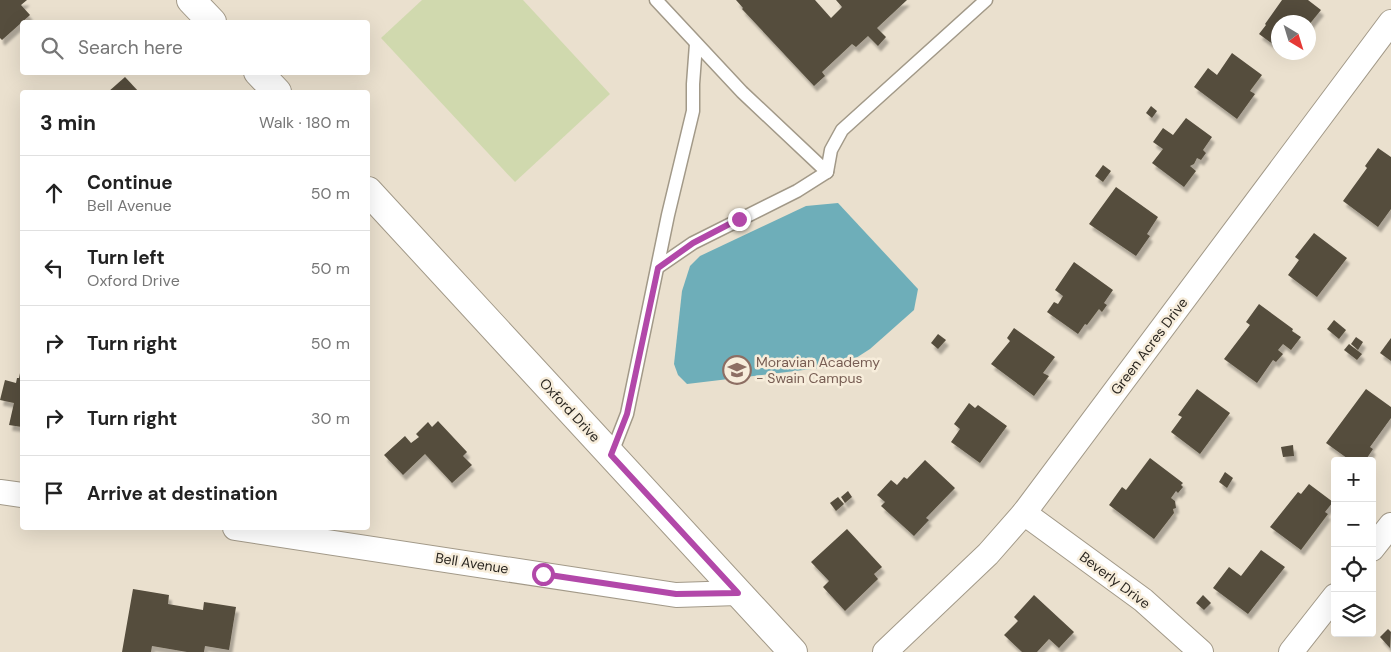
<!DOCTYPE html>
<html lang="en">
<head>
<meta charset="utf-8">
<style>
  :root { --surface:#fff; --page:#f2f2f2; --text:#222; --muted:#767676; --line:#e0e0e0 }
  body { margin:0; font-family:"DM Sans",sans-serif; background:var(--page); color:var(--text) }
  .controls { position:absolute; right:15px; bottom:15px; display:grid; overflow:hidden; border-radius:5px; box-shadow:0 5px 20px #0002 }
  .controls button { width:45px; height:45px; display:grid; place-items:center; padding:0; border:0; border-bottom:1px solid var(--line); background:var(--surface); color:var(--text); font:25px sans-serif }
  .compass { position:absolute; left:1271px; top:15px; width:45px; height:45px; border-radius:50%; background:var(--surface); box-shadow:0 5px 20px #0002; rotate:142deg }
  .stop { position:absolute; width:15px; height:15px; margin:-11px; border:4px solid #b248a9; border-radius:50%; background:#fff }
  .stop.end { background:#b248a9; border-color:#fff; box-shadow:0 1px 5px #0008 }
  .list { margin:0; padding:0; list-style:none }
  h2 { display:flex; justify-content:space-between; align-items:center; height:65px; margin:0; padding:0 20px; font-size:21px }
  h2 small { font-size:16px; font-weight:400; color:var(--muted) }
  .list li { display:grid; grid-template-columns:32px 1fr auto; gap:15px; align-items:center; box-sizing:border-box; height:75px; padding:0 20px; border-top:1px solid var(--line) }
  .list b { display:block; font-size:19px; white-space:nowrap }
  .list p { margin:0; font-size:16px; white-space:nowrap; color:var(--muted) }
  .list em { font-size:16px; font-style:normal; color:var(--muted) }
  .icon { flex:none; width:28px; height:28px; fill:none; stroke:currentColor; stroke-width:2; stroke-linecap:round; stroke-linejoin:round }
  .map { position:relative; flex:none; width:1391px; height:652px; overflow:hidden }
  .search { position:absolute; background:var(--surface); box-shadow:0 5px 20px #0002; left:20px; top:20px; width:350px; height:55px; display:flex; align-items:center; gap:12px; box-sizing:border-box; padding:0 18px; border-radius:5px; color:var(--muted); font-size:19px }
  .panel { position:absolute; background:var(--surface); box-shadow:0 5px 20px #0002; left:20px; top:90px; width:350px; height:440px; border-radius:5px }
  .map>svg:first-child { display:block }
</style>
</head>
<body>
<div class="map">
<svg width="1391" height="652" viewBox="0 0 1391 652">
  <defs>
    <filter id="shadow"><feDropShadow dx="3" dy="5.5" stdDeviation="1" flood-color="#0004"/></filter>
  </defs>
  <rect width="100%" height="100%" fill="#eae0ce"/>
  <path fill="#d0d9ae" d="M422 0H523L610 94 515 182 381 38Z"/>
  <path fill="#6eaeb9" d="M838 203 918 289 914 310 870 349 845 365 687 384 678 375 674 364 682 291 690 266 700 256 806 206Z"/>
  <g fill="#554d3d" filter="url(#shadow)">
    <path d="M0 0H27L21 5 30 15 2 40 0 38Z"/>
    <path d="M736 0H815L831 18 842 7 836 0H907L877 28 886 37 878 46 868 36 856 47 852 44 822 72 825 76 814 86 742 9 743 8Z"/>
    <path d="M1282 0H1308L1321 10 1308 26V22H1278V48L1259 34 1266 25 1265 24Z"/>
    <path d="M1232 53 1262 75 1250 91 1255 94 1237 119 1194 87 1208 68 1217 75Z"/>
    <path d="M125 77 139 92H108Z"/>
    <path d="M1151 106 1157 111 1152 118 1146 113Z"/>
    <path d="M1186 118 1212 137 1203 150 1206 153 1201 160 1197 158 1194 164 1190 166 1196 171 1184 187 1152 163 1163 149 1153 142 1163 128 1173 135Z"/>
    <path d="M1378 148 1391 157V209L1378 227 1343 201 1367 168 1365 166Z"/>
    <path d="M1103 165 1111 171 1103 182 1095 176Z"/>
    <path d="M1116 187 1158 217 1147 234 1150 236 1136 256 1089 224Z"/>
    <path d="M1314 233 1347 258 1317 297 1288 275 1299 260 1295 257Z"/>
    <path d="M1074 262 1113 290 1104 303 1107 305 1102 312 1099 309 1087 325 1085 324 1078 334 1047 312 1054 302 1058 304 1063 296 1055 290Z"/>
    <path d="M1259 304 1293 329 1292 331 1301 337 1291 350 1283 344 1278 350 1283 354 1276 362 1273 360 1257 383 1224 359 1250 325 1246 322Z"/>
    <path d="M1334 320 1346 330 1339 339 1327 329Z"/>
    <path d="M1014 328 1055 357 1043 373 1049 376 1034 396 991 364 1010 341 1007 338Z"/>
    <path d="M938 334 946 340 938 349 931 343Z"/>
    <path d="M1356 337 1363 342 1358 350 1351 344Z"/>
    <path d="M1391 338V361L1380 353Z"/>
    <path d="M1349 344 1362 354 1357 360 1344 350Z"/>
    <path d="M22 363V427L9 425 14 403 0 400 5 380 16 383 17 378H19Z"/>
    <path d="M1197 389 1230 413 1200 454 1171 432 1182 417 1178 415Z"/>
    <path d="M1366 389 1391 407V418L1370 447 1373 449 1365 461H1351L1326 443Z"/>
    <path d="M969 403 975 408 978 405 1007 426 980 463 951 442 960 429 954 424Z"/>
    <path d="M438 421 467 452 463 456 472 465 452 483 425 454 403 475 384 455 405 436 411 443 419 437 416 434 428 422 432 427Z"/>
    <path d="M1293 445 1294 456 1283 457 1281 447Z"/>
    <path d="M1150 458 1183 483 1181 485 1183 487 1178 493 1176 491 1171 498 1175 501 1176 508 1173 509 1174 513 1154 539 1109 505 1122 487 1126 490Z"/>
    <path d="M925 460 955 488 926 518 929 520 914 536 881 506 885 502 877 495 891 480 897 485 904 477 907 479Z"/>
    <path d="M1225 472 1233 478 1227 488 1219 482Z"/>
    <path d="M1309 484 1333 502 1325 512 1328 514 1301 550 1270 527 1298 492 1301 494Z"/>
    <path d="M848 491 852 497 845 503 841 497Z"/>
    <path d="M838 497 844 504 836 511 830 503Z"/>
    <path d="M847 529 882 567 874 574 878 579 845 611 823 587 829 581 811 562Z"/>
    <path d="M1261 550 1285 567 1248 614 1213 588 1229 567 1241 576Z"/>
    <path d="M133 589 169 595 168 604 203 610 204 602 236 607 229 650 205 646 204 652H187L152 646 151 652H122Z"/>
    <path d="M1034 595 1074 632 1059 648 1049 639 1037 652H1022L1004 635 1018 621 1014 617Z"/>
    <path d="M1203 595 1211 603 1204 610 1196 603Z"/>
    <path d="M1388 629 1391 632 1390 648 1380 637Z"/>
  </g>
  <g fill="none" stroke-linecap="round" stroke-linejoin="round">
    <defs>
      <g id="service">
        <path d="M656 0 742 92 827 172"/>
        <path d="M658 267 693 243 797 191 827 172 831 150 842 130 986 0"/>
        <path d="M611 455 627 414 668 215 693 111V84L696 44"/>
      </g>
      <g id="minor">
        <path d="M0 492 22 495"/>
        <path d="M1024 513 1143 600 1201 652"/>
        <path d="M235 528 676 595 738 593"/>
        <path d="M1372 549 1391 525"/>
        <path d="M885 652 988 554 1024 513 1391 22"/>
        <path d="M1291 652 1335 596"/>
      </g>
      <g id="secondary">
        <path d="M191 0 212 22"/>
        <path d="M258 72 277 92"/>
        <path d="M368 191 793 652"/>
      </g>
    </defs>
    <use href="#service" stroke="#a29988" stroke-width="15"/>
    <use href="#minor" stroke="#a29988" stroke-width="26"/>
    <use href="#secondary" stroke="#a29988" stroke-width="30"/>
    <use href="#service" stroke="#fff" stroke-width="12"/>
    <use href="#minor" stroke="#fff" stroke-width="24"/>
    <use href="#secondary" stroke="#fff" stroke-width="28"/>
  </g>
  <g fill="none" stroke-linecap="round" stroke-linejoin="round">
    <path stroke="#b248a9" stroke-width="6" d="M543 574 676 594 738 593 611 455 627 414 658 268 693 243 739 219"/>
  </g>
  <defs>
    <symbol id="school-ring" viewBox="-11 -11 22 22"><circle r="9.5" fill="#f7eddb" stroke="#8d6e63" stroke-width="1.5"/><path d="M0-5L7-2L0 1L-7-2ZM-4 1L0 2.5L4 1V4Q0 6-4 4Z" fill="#8d6e63"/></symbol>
  </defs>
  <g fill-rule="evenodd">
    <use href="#school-ring" x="721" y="354" width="32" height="32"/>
  </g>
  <g text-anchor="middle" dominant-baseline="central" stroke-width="5" stroke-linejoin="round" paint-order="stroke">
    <g font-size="14" fill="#2a2620" stroke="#f7eddb">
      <text transform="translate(1149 346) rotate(-53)">Green Acres Drive</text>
      <text transform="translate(570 410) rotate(47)">Oxford Drive</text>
      <text transform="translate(472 563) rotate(9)">Bell Avenue</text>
      <text transform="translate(1115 580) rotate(37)">Beverly Drive</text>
    </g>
    <g font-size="14" fill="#785e54" stroke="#f7eddb" text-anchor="start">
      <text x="756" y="362">Moravian Academy<tspan x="756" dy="16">- Swain Campus</tspan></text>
    </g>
  </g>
</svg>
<div class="controls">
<button>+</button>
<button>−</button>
<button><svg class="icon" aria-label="locate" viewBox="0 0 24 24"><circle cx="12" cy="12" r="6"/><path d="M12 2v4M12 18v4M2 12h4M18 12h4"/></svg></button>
<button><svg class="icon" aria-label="layers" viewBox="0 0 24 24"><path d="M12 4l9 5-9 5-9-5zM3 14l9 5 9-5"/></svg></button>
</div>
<svg class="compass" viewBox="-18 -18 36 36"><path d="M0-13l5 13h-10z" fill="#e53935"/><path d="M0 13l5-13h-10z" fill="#767676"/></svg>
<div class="stop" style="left:543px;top:574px"></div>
<div class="stop end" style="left:739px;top:219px"></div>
<div class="search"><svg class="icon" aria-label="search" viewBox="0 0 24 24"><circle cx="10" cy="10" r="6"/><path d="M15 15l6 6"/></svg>Search here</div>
<section class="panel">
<h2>3 min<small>Walk · 180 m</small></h2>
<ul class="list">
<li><svg class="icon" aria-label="ahead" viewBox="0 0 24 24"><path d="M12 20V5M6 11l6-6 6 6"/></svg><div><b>Continue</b><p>Bell Avenue</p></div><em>50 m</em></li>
<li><svg class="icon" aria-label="left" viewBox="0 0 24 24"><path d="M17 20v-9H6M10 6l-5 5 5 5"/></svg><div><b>Turn left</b><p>Oxford Drive</p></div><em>50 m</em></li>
<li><svg class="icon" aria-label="right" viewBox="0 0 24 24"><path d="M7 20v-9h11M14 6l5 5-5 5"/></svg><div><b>Turn right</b></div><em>50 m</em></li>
<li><svg class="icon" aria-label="right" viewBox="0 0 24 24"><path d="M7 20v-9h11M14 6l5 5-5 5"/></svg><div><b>Turn right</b></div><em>30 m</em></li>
<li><svg class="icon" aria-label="arrive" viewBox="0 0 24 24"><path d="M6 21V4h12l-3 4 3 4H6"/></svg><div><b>Arrive at destination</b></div></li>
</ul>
</section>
</div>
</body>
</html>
